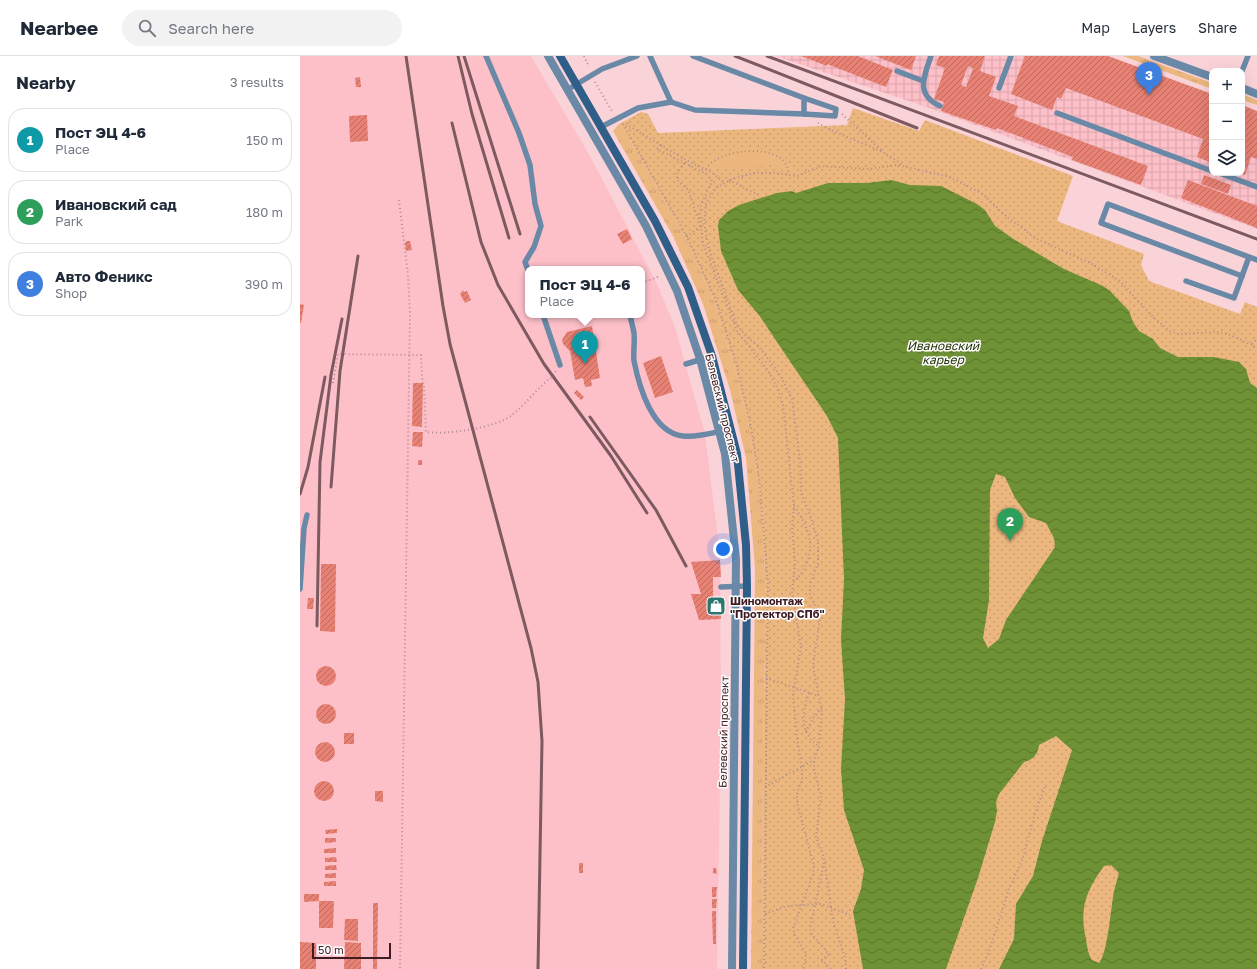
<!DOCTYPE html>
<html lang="en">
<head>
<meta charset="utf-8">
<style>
  :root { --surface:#fff; --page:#f2f2f3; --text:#1f2937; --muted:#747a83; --line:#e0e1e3; --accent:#2d756f }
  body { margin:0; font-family:"Golos Text",sans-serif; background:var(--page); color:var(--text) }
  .controls { position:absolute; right:12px; top:12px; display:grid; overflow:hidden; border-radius:8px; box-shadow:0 4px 16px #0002 }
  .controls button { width:36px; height:36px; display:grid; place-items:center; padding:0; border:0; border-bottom:1px solid var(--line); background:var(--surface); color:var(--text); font:20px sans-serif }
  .scale { position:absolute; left:12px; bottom:10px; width:79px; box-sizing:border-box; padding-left:4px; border:2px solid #3f1c23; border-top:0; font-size:11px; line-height:14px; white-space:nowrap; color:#3f1c23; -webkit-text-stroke:3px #fff; paint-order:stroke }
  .you { position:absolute; left:423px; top:493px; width:14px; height:14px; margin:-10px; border:3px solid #fff; border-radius:50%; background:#1a73e8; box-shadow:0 0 0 6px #1a73e833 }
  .badge { display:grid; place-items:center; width:26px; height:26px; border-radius:50%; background:var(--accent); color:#fff; font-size:13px; font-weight:700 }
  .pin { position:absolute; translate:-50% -33px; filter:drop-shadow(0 1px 2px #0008) }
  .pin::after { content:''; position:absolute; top:21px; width:14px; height:12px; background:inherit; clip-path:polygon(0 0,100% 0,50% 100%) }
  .popup { position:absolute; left:225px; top:210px; width:120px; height:52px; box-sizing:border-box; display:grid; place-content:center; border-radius:8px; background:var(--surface); filter:drop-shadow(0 1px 3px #0005); font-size:13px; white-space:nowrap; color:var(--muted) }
  .popup b { font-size:15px; color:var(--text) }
  .popup::after { content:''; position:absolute; left:50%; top:100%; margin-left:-8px; border:8px solid transparent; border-top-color:var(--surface) }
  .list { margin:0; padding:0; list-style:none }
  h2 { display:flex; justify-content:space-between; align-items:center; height:52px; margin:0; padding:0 16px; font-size:17px }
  h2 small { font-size:13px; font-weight:400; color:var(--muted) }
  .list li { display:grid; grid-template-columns:26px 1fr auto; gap:12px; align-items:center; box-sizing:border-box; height:64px; margin:0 8px 8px; padding:0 8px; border:1px solid var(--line); border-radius:16px }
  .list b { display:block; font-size:15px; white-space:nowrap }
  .list p { margin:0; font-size:13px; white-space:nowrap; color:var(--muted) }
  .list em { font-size:13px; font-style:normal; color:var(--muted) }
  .icon { flex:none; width:22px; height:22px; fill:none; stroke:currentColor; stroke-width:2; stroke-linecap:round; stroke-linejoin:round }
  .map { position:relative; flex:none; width:957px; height:913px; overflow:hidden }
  header { display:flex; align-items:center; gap:24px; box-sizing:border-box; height:56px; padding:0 20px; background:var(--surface); border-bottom:1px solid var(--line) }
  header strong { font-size:19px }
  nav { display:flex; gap:22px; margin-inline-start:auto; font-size:14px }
  .search { width:280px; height:36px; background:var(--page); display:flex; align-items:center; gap:10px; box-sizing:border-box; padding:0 14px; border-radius:22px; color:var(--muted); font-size:15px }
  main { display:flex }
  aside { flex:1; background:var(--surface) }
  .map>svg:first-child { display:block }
</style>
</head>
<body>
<header>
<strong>Nearbee</strong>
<div class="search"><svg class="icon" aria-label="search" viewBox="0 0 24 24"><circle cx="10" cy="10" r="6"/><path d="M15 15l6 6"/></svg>Search here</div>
<nav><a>Map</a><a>Layers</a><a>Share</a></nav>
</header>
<main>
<aside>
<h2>Nearby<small>3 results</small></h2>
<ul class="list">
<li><span class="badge" style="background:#0f9aa8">1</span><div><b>Пост ЭЦ 4-6</b><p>Place</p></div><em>150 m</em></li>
<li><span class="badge" style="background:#2e9e5b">2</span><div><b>Ивановский сад</b><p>Park</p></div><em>180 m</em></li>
<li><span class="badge" style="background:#3f7fe0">3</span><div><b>Авто Феникс</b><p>Shop</p></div><em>390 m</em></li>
</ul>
</aside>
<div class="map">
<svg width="957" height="913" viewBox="0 0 957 913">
  <defs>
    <pattern id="industrial-grid" width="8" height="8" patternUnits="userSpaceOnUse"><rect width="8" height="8" fill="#fdc0c9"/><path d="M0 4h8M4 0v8" fill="none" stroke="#daa4ac"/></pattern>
    <pattern id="grass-tufts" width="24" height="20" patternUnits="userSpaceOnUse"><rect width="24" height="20" fill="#ebb77f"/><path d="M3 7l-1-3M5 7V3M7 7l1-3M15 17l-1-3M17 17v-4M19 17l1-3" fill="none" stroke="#cb9d6d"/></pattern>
    <pattern id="park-dots" width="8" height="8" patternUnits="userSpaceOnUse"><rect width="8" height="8" fill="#ebb77f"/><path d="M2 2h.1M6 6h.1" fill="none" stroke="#cb9d6d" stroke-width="1.8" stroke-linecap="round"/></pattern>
    <pattern id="water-waves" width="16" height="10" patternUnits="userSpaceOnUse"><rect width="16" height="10" fill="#6d9134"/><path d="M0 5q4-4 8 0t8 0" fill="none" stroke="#5b762c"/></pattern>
    <pattern id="building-hatch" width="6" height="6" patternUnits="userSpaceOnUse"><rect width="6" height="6" fill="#e78174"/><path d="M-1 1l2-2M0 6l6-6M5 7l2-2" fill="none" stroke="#bd695f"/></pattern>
  </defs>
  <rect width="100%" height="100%" fill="#fad3d9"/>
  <path fill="#fdc0c9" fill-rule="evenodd" d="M0 0H231L290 100 357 228 375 271 405 378 420 498 421 665 417 913H0ZM228 213H342V259H228Z"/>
  <path fill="url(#industrial-grid)" d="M476 0H805L912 39V117H942V49L957 55V173L629 52Z"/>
  <g fill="url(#grass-tufts)">
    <path d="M823 0H838L912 27V33Z"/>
    <path d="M942 38 957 44V49L942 44Z"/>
    <path d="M319 68 324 74 386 183 412 241 434 310 447 360 462 448 466 540 463 694 462 913H451L455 513 446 402 430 334 403 248 373 180 313 75Z"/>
  </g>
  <path fill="url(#park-dots)" d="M553 52 619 75 625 64 773 120 757 165 844 198 841 209 849 225 940 258 945 246 957 251V913H462L463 694 466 540 462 448 447 360 434 310 412 241 386 183 324 74 319 68 341 56 348 58 358 77 547 69Z"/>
  <path fill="#ebb77f" d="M451 91 483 98 490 108 493 118 485 116 476 109 423 112 416 110 410 113 402 109C413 96 434 93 451 91Z"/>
  <path fill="url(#water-waves)" fill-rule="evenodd" d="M591 124 610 129 641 130 677 148 685 154 695 170 715 184 764 213 803 230 810 235 829 255 833 266 839 275 853 283 860 292 878 301H914L939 306 946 313 950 327 957 332V913H699L714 883 716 848 733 820 742 785 772 694 756 680 739 689C738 698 733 704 724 706L699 738 696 746 697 755 695 766 678 822 646 913H563L553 855 561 833 564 814 544 754 541 713 545 643 541 584 544 523 538 382 527 360 479 289 459 259 438 234 421 195 418 170 419 164 428 155 439 149 477 137 492 135 496 137 528 127H567ZM696 418 705 421 715 442 729 461 746 467 754 482 755 491 706 564 699 583 688 592 683 582 689 544 690 434ZM811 809 819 817C817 825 814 833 813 841 811 854 807 899 799 907L792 904C788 898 787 890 786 883 779 852 786 835 804 810Z"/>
  <g fill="url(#building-hatch)" fill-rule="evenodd">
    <path d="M501 0H558L593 14 586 31 527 8V10Z"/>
    <path d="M575 0H616L611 14Z"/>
    <path d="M639 0H685L680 15 696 21 689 40 718 50 714 60 848 110 841 129 772 104 773 101 697 72 696 74 641 55 644 46 634 43 645 12 636 9ZM668 10 673 12 666 31 661 29Z"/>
    <path d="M725 0H808L912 38V107L897 101 903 83 766 32 761 43 757 41 752 54 711 38Z"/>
    <path d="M60 21 61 31H56L55 22Z"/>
    <path d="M942 49 957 55V103L951 101 945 119 942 118Z"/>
    <path d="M67 59 68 85 50 86 49 60Z"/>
    <path d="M904 119 931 129 928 138 901 128Z"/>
    <path d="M888 124 957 150V172L881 142Z"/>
    <path d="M327 173 332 183 323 188 317 178Z"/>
    <path d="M107 185H110L112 194 106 195 105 187Z"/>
    <path d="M163 234 164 236 167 235 171 244 165 247 160 238Z"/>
    <path d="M0 248 4 249 1 267H0Z"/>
    <path d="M292 270 300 322 291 324 292 330 285 331 283 322 275 324 270 295 263 288 262 284 267 276Z"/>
    <path d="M361 300 373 336 355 342 343 307Z"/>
    <path d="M113 327H123L122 371 112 370Z"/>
    <path d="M277 334 284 341 281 344 274 337Z"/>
    <path d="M113 376H123L122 391 112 390Z"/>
    <rect x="118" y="404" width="4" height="5"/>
    <path d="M420 504 421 521H413V548H421V563L399 564 391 538H401L391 506Z"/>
    <path d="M21 508H36L35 576 20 575Z"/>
    <path d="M8 542H14L13 553H7Z"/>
    <circle cx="26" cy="620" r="10"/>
    <circle cx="26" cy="658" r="10"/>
    <rect x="44" y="677" width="10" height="11"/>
    <circle cx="25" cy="696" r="10"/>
    <circle cx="24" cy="735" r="10"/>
    <path d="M75 735H83V746L75 745Z"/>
    <path d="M37 773V777L26 778 25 774Z"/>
    <path d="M25 782H36V786L25 787Z"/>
    <path d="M36 792V797H24V793Z"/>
    <path d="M36 801 37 806H25V802Z"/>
    <rect x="279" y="807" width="4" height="10"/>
    <path d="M36 809 37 814H25V810Z"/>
    <path d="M413 812H416L417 818 413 817Z"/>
    <path d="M36 817V822H25V818Z"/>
    <path d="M36 825V830H24V826Z"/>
    <path d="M412 831H417L416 841H412Z"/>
    <path d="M4 838H19V845L4 846Z"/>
    <path d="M412 843H417L416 852H412Z"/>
    <path d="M19 845H34L33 872H19Z"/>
    <path d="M73 847H78L77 913H73Z"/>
    <path d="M412 855H416V888H413Z"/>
    <path d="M45 863H58V885L44 884Z"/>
    <path d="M0 886 16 887V913H0Z"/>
    <path d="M45 886 61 887V913H44Z"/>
  </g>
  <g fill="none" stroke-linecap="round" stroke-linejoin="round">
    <g stroke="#b08b91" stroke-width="2" stroke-dasharray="1 3" stroke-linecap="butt">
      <path d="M284 0 289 11"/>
      <path d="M295 26 313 57"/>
      <path d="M542 58 583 96"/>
      <path d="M327 67 329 70 386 104 411 116 424 126"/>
      <path d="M518 67C545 83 582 91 603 110"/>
      <path d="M323 68 387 181 416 244 436 306 451 371 459 422 468 528 464 913"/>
      <path d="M360 89 357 93 406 118 412 125 401 149 400 164 403 188 437 275 467 313 478 333 483 349 494 450 492 471 495 508 492 535 501 591 493 638 497 683 502 711V724L497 737V747L514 810 513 818 493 872 495 880 506 897 504 913"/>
      <path d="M384 107 377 118V124L389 135 397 161 403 167"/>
      <path d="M406 113C418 91 491 85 488 119"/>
      <path d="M429 124 458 139"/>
      <path d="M99 144 108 219 110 257 100 913"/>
      <path d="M387 181 400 170"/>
      <path d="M342 227 360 220"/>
      <path d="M952 288 957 283"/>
      <path d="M33 327 38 298 121 299 122 321 124 329 126 376C146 379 196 372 212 359 227 347 238 331 253 320L256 315"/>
      <path d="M494 450C513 477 518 500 494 526"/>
      <path d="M466 622 519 640"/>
      <path d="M509 637C502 656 499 678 519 690"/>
      <path d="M506 676 513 662 522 652"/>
      <path d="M465 731 514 704"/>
      <path d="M524 807 510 872 512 879 529 898 522 904 531 913"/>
      <path d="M465 858 487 850 521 848 550 859"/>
      <path d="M546 913 545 902 533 865 524 802 516 781 521 740 514 713V704L519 690 522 656 513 610 520 562 510 538V528L518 507V485L511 461 501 437 500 405 492 343 480 319 459 291 444 278 437 269 409 194 404 167 406 147 416 132 432 123 454 117H474L497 120 521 110 568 113 598 109 650 121 683 138 706 160 735 182 792 208 820 225 854 262 870 275 877 278 917 276 928 278 952 289 957 294"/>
      <path d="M681 913 690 892 709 833 722 805 735 757 746 728"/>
    </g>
    <g stroke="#6989a7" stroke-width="5.5">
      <path d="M186 0 219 77 230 109 235 148 241 170 234 191 225 206 228 214"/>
      <path d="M350 0 371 46"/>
      <path d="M631 0C624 20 615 39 640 50"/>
      <path d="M597 15 623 25"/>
      <path d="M942 15 948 0"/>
      <path d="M699 32 711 0"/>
      <path d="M267 34 302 13 337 0"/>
      <path d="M757 57 912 115"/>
      <path d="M504 58 535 60 536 53 504 42"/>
      <path d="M301 71 338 52 371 46 395 54 504 58V42L393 0"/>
      <path d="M919 117 957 131"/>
      <path d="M949 201 942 220 801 167 808 148 957 204"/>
      <path d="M886 225 934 242 942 220"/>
      <path d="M243 259 260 309"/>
      <path d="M330 259C331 265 333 271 334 277 335 286 333 296 334 305 339 330 352 377 383 380 397 382 416 376 431 373"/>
      <path d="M386 308 412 300"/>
      <path d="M421 531 447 530"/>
      <path d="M0 533 4 472 7 459"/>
    </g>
    <g stroke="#6989a7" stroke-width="8">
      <path d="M248 0 346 170 377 235 400 303 425 398 436 503 432 913"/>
      <path d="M854 0 912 21"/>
      <path d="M942 32 957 38"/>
    </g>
    <path stroke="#2f5e89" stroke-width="8" d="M260 0 355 165 388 231 412 300 437 398 446 489 447 530 443 913"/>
    <g stroke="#7d5960" stroke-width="3">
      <path d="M106 0 143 250 150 288 231 592 238 626 242 685 238 913"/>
      <path d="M158 0 172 58 209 182"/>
      <path d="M164 0 220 178"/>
      <path d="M435 0 617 72"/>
      <path d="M467 0 957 183"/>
      <path d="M152 67 181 186 198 229 244 308 311 400 347 457"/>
      <path d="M290 361 356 454 386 510"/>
      <path d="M31 431 40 315 58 200"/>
      <path d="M0 438 8 411 25 321"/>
      <path d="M17 570 20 406 31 319 42 263"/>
    </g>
  </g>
  <defs>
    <symbol id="shop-square" viewBox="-11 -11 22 22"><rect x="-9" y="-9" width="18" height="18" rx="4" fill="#2d756f" stroke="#fff"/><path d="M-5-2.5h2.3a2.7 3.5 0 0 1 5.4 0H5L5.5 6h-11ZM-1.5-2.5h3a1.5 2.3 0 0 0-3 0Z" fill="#fff"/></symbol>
  </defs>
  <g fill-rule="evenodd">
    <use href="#shop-square" x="405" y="539" width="22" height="22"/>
  </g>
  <g text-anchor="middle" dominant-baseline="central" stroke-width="3" stroke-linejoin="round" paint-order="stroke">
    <g font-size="11" fill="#3f1c23" stroke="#fff">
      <text transform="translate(423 352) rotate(76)">Белевский проспект</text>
      <text transform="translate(423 676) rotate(-89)">Белевский проспект</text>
    </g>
    <g font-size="11" font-weight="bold" fill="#3f1c23" stroke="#fff" text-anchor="start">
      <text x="430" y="544">Шиномонтаж<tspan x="430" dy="13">"Протектор СПб"</tspan></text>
    </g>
    <g font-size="12" font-style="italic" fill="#24330c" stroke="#fff">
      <text x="643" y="289">Ивановский<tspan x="643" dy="14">карьер</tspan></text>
    </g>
  </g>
</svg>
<div class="controls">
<button>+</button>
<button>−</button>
<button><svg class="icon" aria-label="layers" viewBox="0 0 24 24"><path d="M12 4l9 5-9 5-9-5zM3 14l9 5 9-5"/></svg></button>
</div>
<div class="scale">50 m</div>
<div class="you"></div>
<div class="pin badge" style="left:285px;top:308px;background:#0f9aa8">1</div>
<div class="popup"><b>Пост ЭЦ 4-6</b>Place</div>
<div class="pin badge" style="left:710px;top:485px;background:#2e9e5b">2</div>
<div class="pin badge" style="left:849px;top:39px;background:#3f7fe0">3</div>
</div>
</main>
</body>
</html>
